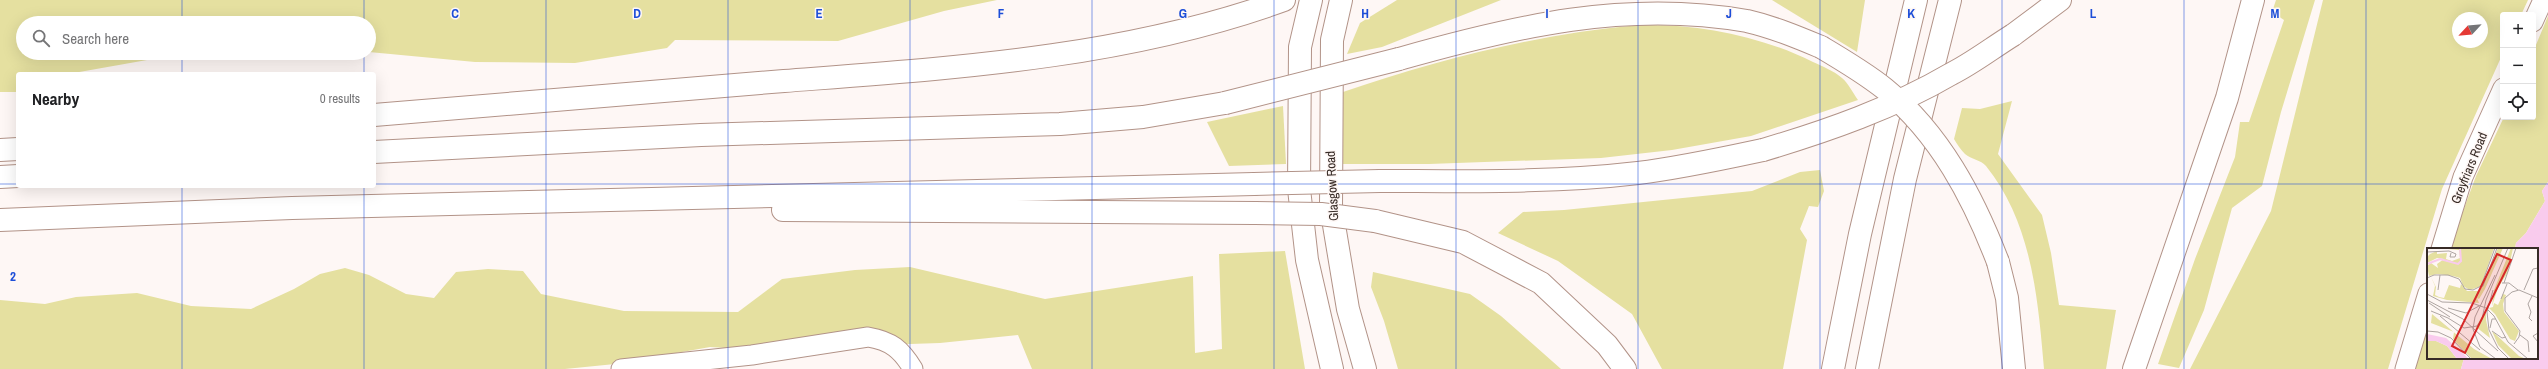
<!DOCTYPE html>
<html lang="en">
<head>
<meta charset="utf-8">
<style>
  :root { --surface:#fff; --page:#f6f6f6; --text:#202124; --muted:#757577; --line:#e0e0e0 }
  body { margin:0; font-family:"Archivo Narrow",sans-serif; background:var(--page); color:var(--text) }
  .controls { position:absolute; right:12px; top:12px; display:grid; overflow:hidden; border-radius:4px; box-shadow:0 4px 16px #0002 }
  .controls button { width:36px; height:36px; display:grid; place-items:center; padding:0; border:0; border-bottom:1px solid var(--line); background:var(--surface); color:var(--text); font:20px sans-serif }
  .compass { position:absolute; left:2452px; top:12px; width:36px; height:36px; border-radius:50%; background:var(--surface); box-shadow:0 4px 16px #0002; rotate:244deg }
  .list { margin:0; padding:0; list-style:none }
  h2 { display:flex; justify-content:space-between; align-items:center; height:52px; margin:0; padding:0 16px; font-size:17px }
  h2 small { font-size:13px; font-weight:400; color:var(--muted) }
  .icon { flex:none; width:22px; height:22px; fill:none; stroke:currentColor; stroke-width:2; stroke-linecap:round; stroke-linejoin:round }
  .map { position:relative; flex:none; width:2548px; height:369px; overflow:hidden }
  .search { position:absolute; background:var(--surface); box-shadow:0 4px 16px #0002; left:16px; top:16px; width:360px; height:44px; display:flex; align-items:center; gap:10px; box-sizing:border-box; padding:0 14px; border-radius:22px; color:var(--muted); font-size:15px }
  .panel { position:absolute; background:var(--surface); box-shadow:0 4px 16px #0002; left:16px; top:72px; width:360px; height:116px; border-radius:4px }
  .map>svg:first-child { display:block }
</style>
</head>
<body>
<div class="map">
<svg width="2548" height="369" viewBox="0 0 2548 369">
  <rect width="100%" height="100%" fill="#fef7f5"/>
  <g fill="#e5e0a0" fill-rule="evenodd">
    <path d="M0 0H997L944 11 838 41 675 40 667 48 575 63 475 62 369 52V23H23V53H246L164 57 68 74H18V92H0Z"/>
    <path d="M1397 0H1501L1382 47 1347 54 1360 23Z"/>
    <path d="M1772 0H1865L1857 52Z"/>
    <path d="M2276 0H2315L2281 112 2262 186 2232 208 2204 310 2179 368 2158 364 2195 259 2235 157 2240 122H2249L2284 20 2272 12Z"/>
    <path d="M2323 0H2528L2521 15H2503V53L2442 189 2388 369H2190L2271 211ZM2458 18H2482V42H2458Z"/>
    <path d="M2548 16V182L2542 191 2545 201 2526 233 2516 243 2515 249H2449L2476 176 2504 117H2533V52Z"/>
    <path d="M1639 25C1699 24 1758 35 1813 62 1822 66 1834 71 1842 78 1848 83 1853 93 1858 100L1751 136 1672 150 1601 158 1429 164H1341L1343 92C1439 59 1538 34 1639 25Z"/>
    <path d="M2012 101 1998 154 2042 215 2051 253 2059 305 2116 310 2106 369H2044C2038 299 2032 223 1986 166 1981 160 1971 159 1965 154 1961 150 1957 144 1954 139L1962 108 1980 109Z"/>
    <path d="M1283 106 1286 164 1229 166 1207 122Z"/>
    <path d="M1820 170 1824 191 1818 207 1809 206 1800 229 1807 240 1783 369H1662L1632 314 1558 261 1498 233 1523 212 1564 210 1752 191 1800 172Z"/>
    <path d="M1285 251 1305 369H1032L1018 335 940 343 820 347 791 352 710 347 615 364 565 369H0V300L45 304 76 297 137 293 191 306 251 309 294 289 320 274 345 268 369 275 406 294 434 298 456 272 488 269 523 271 541 294 624 311 738 312 782 279 855 270 910 267 1045 299 1193 276 1195 353 1222 349 1219 254Z"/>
    <path d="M1373 272 1470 294 1501 316 1561 369H1398L1384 321 1371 287Z"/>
    <path d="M2428 316V358H2464L2461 369H2415Z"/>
  </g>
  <path fill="#f9cbed" d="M2548 182V369H2461L2464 358H2537V249H2515L2516 243 2526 233 2545 201 2542 191Z"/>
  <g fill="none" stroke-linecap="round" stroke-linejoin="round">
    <defs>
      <g id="minor">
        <path d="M2533 22 2543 0"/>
        <path d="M2441 249 2463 177 2503 88"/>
        <path d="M621 369 752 355 868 337C891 341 901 349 913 369"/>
        <path d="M2405 369 2428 293"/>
      </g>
      <g id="major">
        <path d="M1311 0 1300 47 1299 189 1307 260 1332 369"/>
        <path d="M1341 0 1332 40 1331 207 1348 309 1365 369"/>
      </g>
      <g id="highway">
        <path d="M2013 35 2060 0"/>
        <path d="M1399 59C1515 26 1626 0 1747 21 1773 27 1797 37 1821 47"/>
        <path d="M374 115C511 104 647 92 784 81 953 68 1124 58 1284 0"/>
        <path d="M0 150 18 149"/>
        <path d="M374 152 701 135 1060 124 1143 117 1225 103"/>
        <path d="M0 177 18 176"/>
        <path d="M1380 181C1465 181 1553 183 1638 173 1680 168 1721 159 1763 150"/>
        <path d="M783 210 1255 213"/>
        <path d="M0 220 292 208 1254 184"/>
        <path d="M1375 221 1463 242 1541 283 1607 345 1625 369"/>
        <path d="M1998 262 2007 298 2014 369"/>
        <path d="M1833 369 1860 234 1916 0"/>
        <path d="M1867 369 1905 179 1950 0"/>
        <path d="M2134 369 2227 98 2253 0"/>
      </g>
    </defs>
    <use href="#minor" stroke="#b29388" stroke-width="21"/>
    <use href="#major" stroke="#b29388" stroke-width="24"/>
    <use href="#highway" stroke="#b29388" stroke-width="24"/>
    <use href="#minor" stroke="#fff" stroke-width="19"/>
    <use href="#major" stroke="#fff" stroke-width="22"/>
    <use href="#highway" stroke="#fff" stroke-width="22"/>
    <defs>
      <g id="highway-bridge">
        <path d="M1821 47C1843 60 1865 73 1885 89 1940 134 1973 197 1998 262"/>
        <path d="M1225 103 1399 59"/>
        <path d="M1763 150C1827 131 1893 108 1951 74 1973 63 1992 48 2013 35"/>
        <path d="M1254 184 1380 181"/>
        <path d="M1255 213 1321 214 1375 221"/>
      </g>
    </defs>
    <use href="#highway-bridge" stroke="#b29388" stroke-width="24" stroke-linecap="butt"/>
    <use href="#highway-bridge" stroke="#fff" stroke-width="22"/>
  </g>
  <path fill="none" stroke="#1d4ed8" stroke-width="1" stroke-opacity="0.55" d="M182 0V23M364 0V23M546 0V369M728 0V369M910 0V369M1092 0V369M1274 0V369M1456 0V369M1638 0V369M1820 0V369M2002 0V369M2184 0V369M2366 0V369M182 53V74M364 53V74M0 184H18M374 184H2548M182 186V369M364 186V369"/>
  <g text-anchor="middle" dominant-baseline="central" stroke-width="3" stroke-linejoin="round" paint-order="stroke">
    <g font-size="13" fill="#372b26" stroke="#fef7f5">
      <text transform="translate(2469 168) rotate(-68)">Greyfriars Road</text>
      <text transform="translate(1332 186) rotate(-93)">Glasgow Road</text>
    </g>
  </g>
  <g transform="translate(2427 248)">
    <rect width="111" height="111" fill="#fef7f5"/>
    <path d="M10 0H67L54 38 43 42 36 38 33 30 26 28 10 26 2 28 0 18 4 15 11 20 10 16 17 11 10 10 0 15V9L3 6 10 3V6L20 5 19 11 25 13 33 10 32 2ZM71 0H76L58 41 52 51 50 50 52 55 20 52 6 48 8 38 4 29 9 39 8 47 12 49 17 50 22 37 33 40 34 36 40 43H53ZM84 0H86L81 24 71 40 65 58 67 42ZM76 46 79 47 76 56 77 64 92 83 88 93 83 91 68 66 62 60 66 59 67 55 71 57ZM59 61V72L63 90 49 79ZM5 66 47 101 65 111H45L26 91 27 84 4 75ZM65 83 92 108 99 111H85L71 97ZM0 93H9L20 98 30 111H0Z" fill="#e5e0a0"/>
    <path d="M0 86 19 90 42 111H30L20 98 9 93H0Z" fill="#f9cbed"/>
    <path fill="none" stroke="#f9cbed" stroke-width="2" d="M0 16 13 11 31 16 34 13 33 0"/>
    <path fill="none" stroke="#aea5a2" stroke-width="1" d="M0 4 22 3 29 6 28 9H23L24 5M68 27 48 69 46 81 53 99 69 111M0 30 7 27H21L32 31 38 41 46 42 54 38 68 0M75 35H82L91 42M77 35 89 0M53 39 56 38 70 0M11 42 13 27M66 42 60 64 62 82 71 100 82 111M97 42 106 21 111 20M0 46 15 54 45 55 59 60 67 68 81 94 101 111M74 51 80 36M0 52 36 71 71 103M2 55 23 69M21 60 39 65 52 58M4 63 21 70 37 80 50 78 55 71 59 52 81 0M13 68 53 102M105 73 102 70 104 64 101 56 105 48M63 80 65 71H69M0 83 11 84 24 90 44 111M65 83 75 90 79 89M111 85 106 88 111 94M93 87 101 93 102 104M87 96 92 89 93 83 78 63V50L85 44 92 42 111 50"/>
    <path fill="#d62828" fill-opacity="0.15" stroke="#d62828" stroke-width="2" d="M70 6 84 12 38 105 25 98Z"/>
    <rect width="111" height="111" fill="none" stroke="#372b26" stroke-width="2"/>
  </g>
  <g font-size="13" text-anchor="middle" font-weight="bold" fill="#1d4ed8" stroke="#fef7f5" stroke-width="3" stroke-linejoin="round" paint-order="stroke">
    <text x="455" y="18">C</text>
    <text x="637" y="18">D</text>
    <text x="819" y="18">E</text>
    <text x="1001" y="18">F</text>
    <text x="1183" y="18">G</text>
    <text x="1365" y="18">H</text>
    <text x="1547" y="18">I</text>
    <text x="1729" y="18">J</text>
    <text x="1911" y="18">K</text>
    <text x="2093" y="18">L</text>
    <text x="2275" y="18">M</text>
    <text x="13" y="281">2</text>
  </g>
</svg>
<div class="controls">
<button>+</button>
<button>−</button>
<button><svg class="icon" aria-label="locate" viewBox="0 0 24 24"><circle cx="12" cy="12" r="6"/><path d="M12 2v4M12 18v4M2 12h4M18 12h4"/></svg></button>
</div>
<svg class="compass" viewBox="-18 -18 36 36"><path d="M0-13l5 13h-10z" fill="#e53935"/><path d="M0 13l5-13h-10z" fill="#757577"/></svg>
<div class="search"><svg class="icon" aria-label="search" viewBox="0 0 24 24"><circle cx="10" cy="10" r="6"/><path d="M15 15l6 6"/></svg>Search here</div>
<section class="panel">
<h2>Nearby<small>0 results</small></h2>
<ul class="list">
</ul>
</section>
</div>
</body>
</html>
